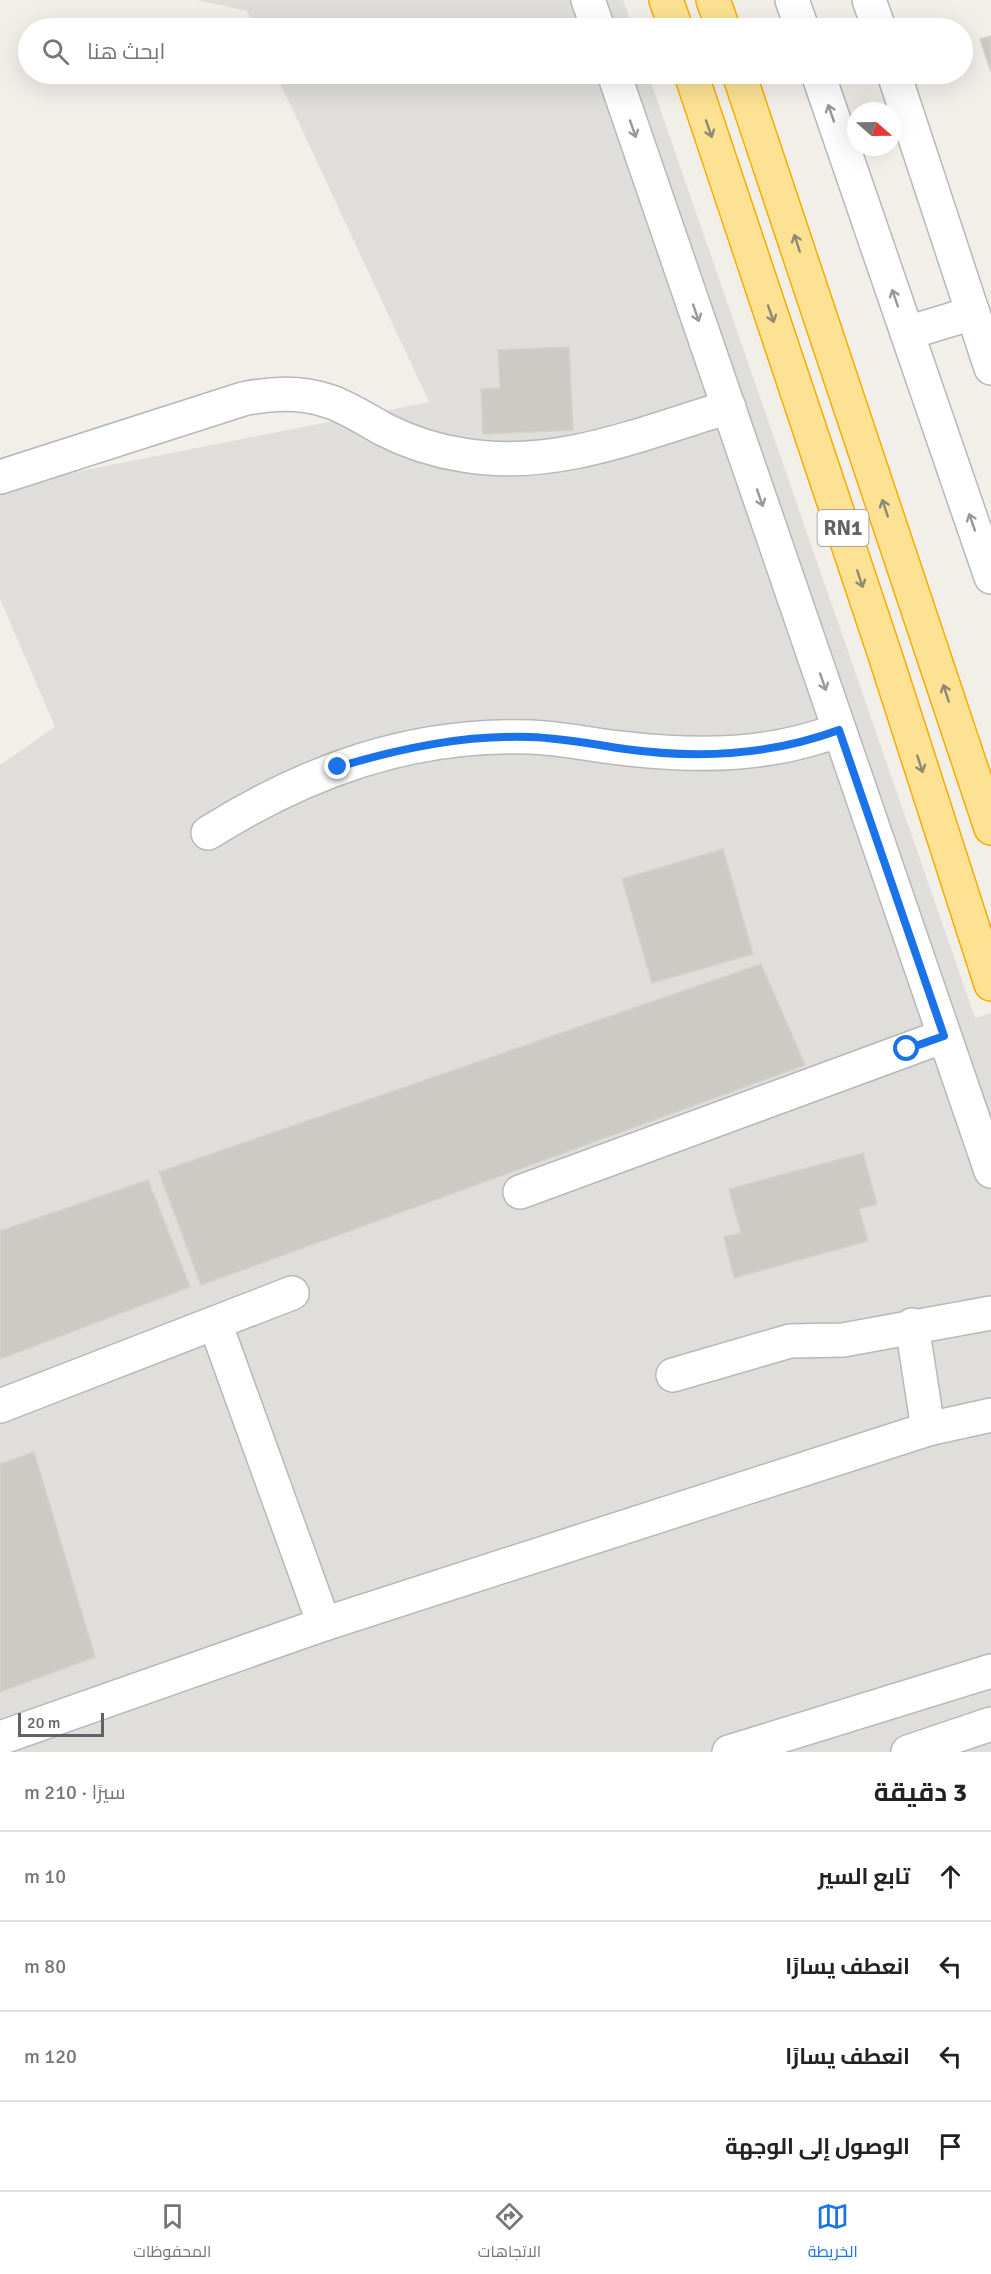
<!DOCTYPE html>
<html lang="ar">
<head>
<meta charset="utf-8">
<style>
  :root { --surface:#fff; --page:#f2f2f2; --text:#222; --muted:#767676; --line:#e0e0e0; --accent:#1a73e8 }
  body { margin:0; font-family:Signika,Cairo,sans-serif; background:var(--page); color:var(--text); direction:rtl }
  .compass { position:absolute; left:847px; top:102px; width:54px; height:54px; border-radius:50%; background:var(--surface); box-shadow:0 6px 24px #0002; rotate:110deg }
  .scale { position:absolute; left:18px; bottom:15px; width:86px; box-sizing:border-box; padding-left:6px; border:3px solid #5f6368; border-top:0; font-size:16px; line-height:21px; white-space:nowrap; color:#5f6368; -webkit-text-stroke:4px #fff; paint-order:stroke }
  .stop { position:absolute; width:18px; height:18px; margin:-14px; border:4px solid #1a73e8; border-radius:50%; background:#fff }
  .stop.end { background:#1a73e8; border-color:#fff; box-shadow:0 2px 6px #0008 }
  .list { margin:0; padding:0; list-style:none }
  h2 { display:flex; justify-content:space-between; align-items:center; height:78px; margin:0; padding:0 24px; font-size:26px }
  h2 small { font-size:20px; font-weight:400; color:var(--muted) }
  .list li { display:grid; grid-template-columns:39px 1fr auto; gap:18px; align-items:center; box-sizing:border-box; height:90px; padding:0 24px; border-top:2px solid var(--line) }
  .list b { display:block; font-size:22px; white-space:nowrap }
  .list em { font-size:20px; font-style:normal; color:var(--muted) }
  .icon { flex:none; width:33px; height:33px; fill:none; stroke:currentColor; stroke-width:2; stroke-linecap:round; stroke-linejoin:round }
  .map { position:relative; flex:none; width:991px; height:1752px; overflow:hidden; direction:ltr }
  .search { position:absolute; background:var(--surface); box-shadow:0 6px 24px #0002; left:18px; right:18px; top:18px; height:66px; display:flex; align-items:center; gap:15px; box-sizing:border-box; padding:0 21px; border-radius:33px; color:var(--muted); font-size:22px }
  .sheet { height:438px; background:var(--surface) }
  nav { display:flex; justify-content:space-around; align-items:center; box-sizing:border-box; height:84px; border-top:2px solid var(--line); background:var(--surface); font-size:16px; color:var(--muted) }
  nav a { display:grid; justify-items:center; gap:3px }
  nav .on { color:var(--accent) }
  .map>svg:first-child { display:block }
</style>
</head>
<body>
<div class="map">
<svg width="991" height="1752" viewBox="0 0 991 1752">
  <rect width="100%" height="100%" fill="#f1efe8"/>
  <g fill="#e0deda">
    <path d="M196 0H623L633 28H255L247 11Z"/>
    <path d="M276 74H648L975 1018 991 1013V1752H0V765L55 727 0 599V487L429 402Z"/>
  </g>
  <g fill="#cccac5" stroke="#d6d1c6" stroke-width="1.5">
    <path d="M991 36V72L980 39Z"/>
    <path d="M569 347 573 430 483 434 481 389 500 388 498 350Z"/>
    <path d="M723 849 753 954 652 983 622 879Z"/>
    <path d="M761 964 805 1065 201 1285 159 1172Z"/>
    <path d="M863 1153 877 1204 859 1209 868 1241 734 1278 724 1237 741 1233 729 1189Z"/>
    <path d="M148 1180 190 1287 0 1359V1231Z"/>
    <path d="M34 1452 95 1657 0 1692V1464Z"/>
  </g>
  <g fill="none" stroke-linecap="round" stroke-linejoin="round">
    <defs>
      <g id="minor">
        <path d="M588 0 598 28"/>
        <path d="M792 0 802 28"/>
        <path d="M869 0 879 28"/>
        <path d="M614 74 991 1171"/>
        <path d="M818 74 991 577"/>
        <path d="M894 74 991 368"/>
        <path d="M907 333 973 313"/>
        <path d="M0 477 243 399C271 393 300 391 328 401 348 407 366 420 385 430 409 442 436 451 463 455 555 471 642 433 729 407"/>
        <path d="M208 833C307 771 411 733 530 737 563 738 596 746 629 749 702 757 770 756 839 730"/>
        <path d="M520 1192 944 1036"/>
        <path d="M215 1323 324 1624"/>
        <path d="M673 1375 790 1341 843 1340 991 1313"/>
        <path d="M0 1406 292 1293"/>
        <path d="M928 1429 991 1415"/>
        <path d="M0 1738 324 1624 928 1429 912 1325"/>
        <path d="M729 1752 991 1671"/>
        <path d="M908 1752 991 1724"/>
      </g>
      <g id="highway">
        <path d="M666 0 676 28"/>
        <path d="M713 0 723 28"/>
        <path d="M691 74 885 655 991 984"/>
        <path d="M739 74 991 828"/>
      </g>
    </defs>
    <use href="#minor" stroke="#b5b8bc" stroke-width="36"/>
    <use href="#highway" stroke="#f9ab00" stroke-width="36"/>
    <use href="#minor" stroke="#fff" stroke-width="33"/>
    <use href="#highway" stroke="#fde293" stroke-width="33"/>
  </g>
  <defs><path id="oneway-shaft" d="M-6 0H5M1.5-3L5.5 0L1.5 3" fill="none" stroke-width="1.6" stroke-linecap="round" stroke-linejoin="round" transform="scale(1.5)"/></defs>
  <g stroke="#979a9d">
    <use href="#oneway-shaft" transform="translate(831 113) rotate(-109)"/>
    <use href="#oneway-shaft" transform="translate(633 129) rotate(71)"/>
    <use href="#oneway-shaft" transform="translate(895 298) rotate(-109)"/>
    <use href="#oneway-shaft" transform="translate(696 313) rotate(71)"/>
    <use href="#oneway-shaft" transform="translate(760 498) rotate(71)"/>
    <use href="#oneway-shaft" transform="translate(972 522) rotate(-109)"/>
    <use href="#oneway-shaft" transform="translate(823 682) rotate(71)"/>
  </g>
  <g stroke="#8e8975">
    <use href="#oneway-shaft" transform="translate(709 129) rotate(71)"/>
    <use href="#oneway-shaft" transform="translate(797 243) rotate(-108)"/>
    <use href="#oneway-shaft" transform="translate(771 314) rotate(71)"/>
    <use href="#oneway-shaft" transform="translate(885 508) rotate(-108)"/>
    <use href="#oneway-shaft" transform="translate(860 579) rotate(72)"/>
    <use href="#oneway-shaft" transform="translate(946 693) rotate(-108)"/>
    <use href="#oneway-shaft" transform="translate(920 764) rotate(72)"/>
  </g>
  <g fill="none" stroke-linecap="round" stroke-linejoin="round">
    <path stroke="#1a73e8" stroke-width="8" d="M338 767C401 748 464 735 530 737 562 738 593 744 625 749 697 759 771 755 839 730L944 1036 907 1049"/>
  </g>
  <g text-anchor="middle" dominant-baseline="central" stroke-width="6" stroke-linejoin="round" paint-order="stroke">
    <rect fill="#fff" stroke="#8f9295" stroke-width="1.5" x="817.5" y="510" width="51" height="36" rx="4.5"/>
    <g font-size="21" font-weight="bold" fill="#5f6368">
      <text x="843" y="528">RN1</text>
    </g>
  </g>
</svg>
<svg class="compass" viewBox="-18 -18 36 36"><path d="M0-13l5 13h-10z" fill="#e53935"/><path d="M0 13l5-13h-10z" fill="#767676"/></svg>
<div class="scale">20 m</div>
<div class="stop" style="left:907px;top:1049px"></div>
<div class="stop end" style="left:338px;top:767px"></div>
<div class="search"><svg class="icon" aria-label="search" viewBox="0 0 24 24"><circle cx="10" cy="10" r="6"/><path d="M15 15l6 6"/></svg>ابحث هنا</div>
</div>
<section class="sheet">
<h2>3 دقيقة<small>سيرًا · 210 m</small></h2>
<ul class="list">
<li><svg class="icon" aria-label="ahead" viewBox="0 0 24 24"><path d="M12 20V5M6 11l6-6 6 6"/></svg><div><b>تابع السير</b></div><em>10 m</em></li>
<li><svg class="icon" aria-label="left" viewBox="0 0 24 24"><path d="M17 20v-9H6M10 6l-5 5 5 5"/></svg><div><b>انعطف يسارًا</b></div><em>80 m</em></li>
<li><svg class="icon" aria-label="left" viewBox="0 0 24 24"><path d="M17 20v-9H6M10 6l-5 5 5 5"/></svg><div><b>انعطف يسارًا</b></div><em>120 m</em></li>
<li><svg class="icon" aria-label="arrive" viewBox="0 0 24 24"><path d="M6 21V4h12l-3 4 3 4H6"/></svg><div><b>الوصول إلى الوجهة</b></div></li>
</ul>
</section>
<nav>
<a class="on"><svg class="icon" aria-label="map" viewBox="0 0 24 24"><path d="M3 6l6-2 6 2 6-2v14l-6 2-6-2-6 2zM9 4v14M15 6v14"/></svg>الخريطة</a>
<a><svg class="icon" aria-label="directions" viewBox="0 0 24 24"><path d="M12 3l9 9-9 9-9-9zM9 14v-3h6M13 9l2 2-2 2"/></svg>الاتجاهات</a>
<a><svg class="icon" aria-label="saved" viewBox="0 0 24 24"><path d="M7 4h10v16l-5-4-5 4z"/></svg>المحفوظات</a>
</nav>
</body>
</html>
